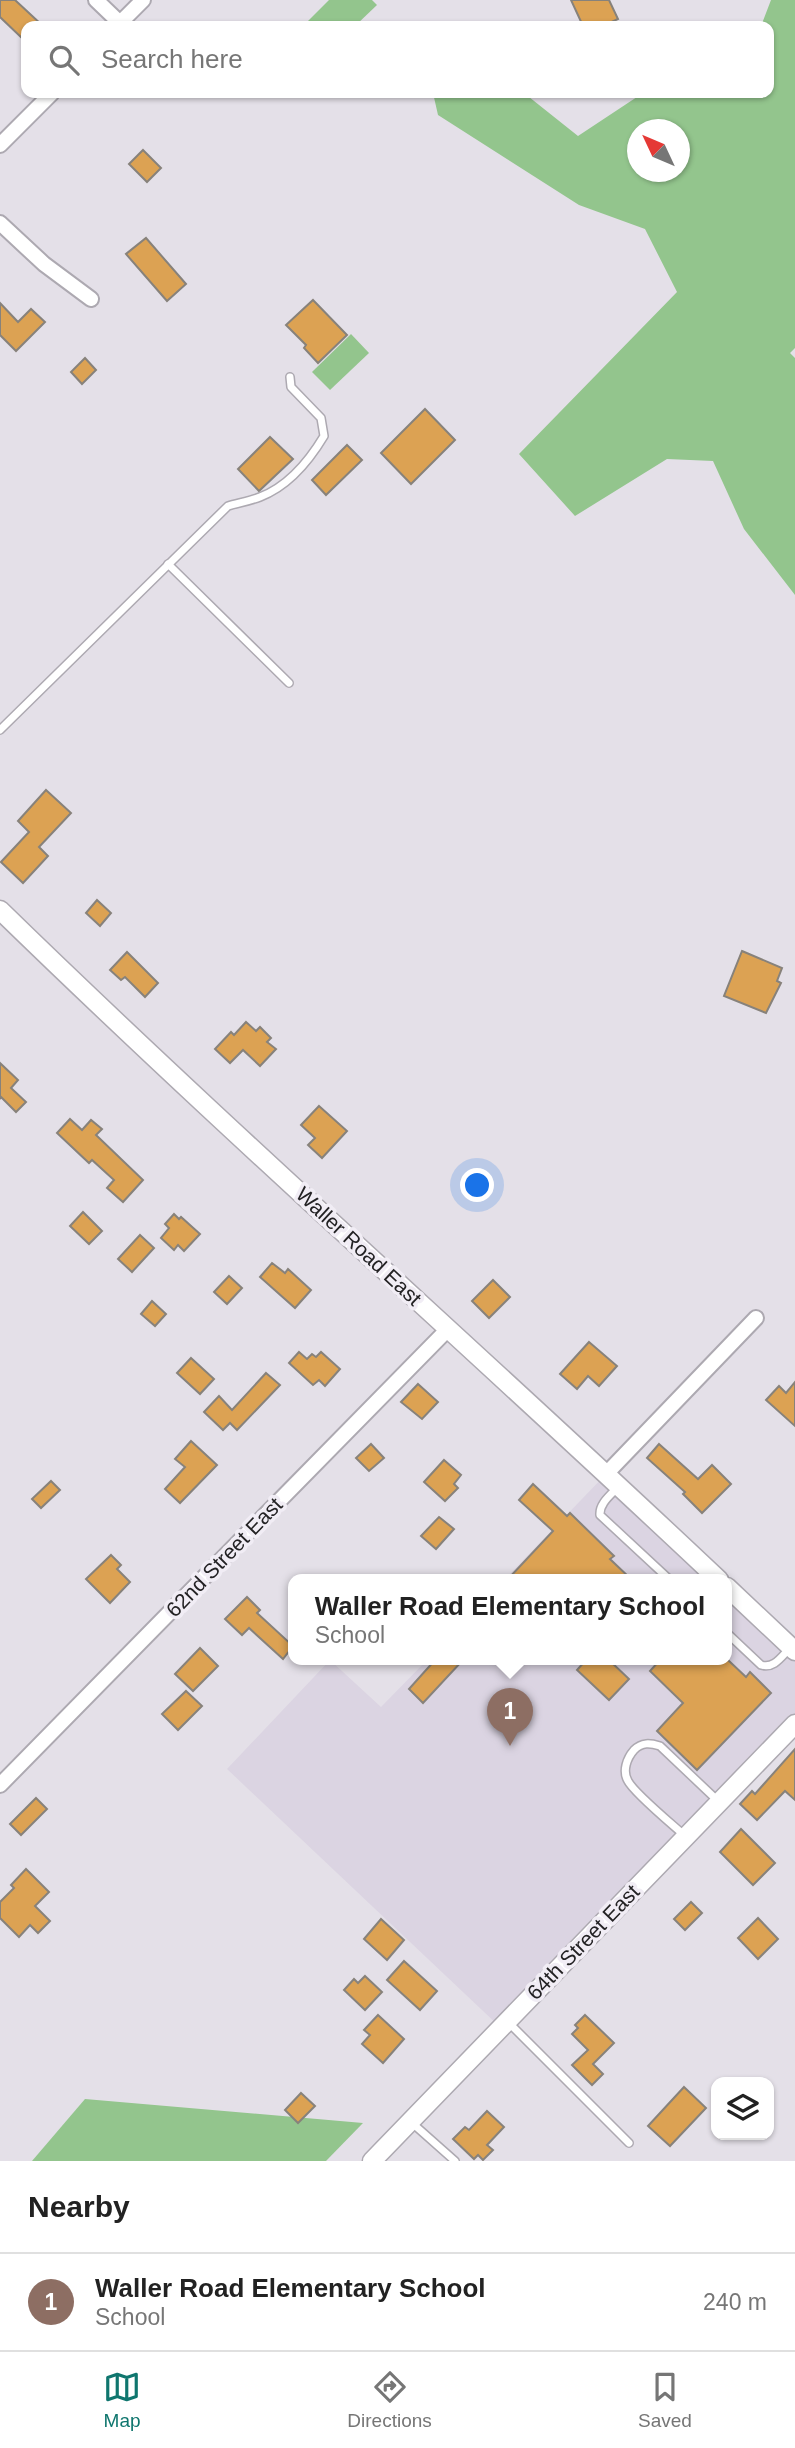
<!DOCTYPE html>
<html lang="en">
<head>
<meta charset="utf-8">
<style>
  :root { --surface:#fff; --page:#f2f2f2; --text:#222; --muted:#767676; --line:#e0e0e0; --accent:#0f766e }
  body { margin:0; font-family:Helvetica,sans-serif; background:var(--page); color:var(--text) }
  .controls { position:absolute; right:21px; bottom:21px; display:grid; overflow:hidden; border-radius:14px; box-shadow:0 2px 5px #0004 }
  .controls button { width:63px; height:63px; display:grid; place-items:center; padding:0; border:0; border-bottom:2px solid var(--line); background:var(--surface); color:var(--text); font:35px sans-serif }
  .compass { position:absolute; left:627px; top:119px; width:63px; height:63px; border-radius:50%; background:var(--surface); box-shadow:0 2px 5px #0004; rotate:314deg }
  .you { position:absolute; left:478px; top:1186px; width:24px; height:24px; margin:-18px; border:5px solid #fff; border-radius:50%; background:#1a73e8; box-shadow:0 0 0 10px #1a73e833 }
  .badge { display:grid; place-items:center; width:46px; height:46px; border-radius:50%; background:var(--accent); color:#fff; font-size:23px; font-weight:700 }
  .pin { position:absolute; translate:-50% -58px; filter:drop-shadow(0 2px 4px #0008) }
  .pin::after { content:''; position:absolute; top:37px; width:24px; height:21px; background:inherit; clip-path:polygon(0 0,100% 0,50% 100%) }
  .popup { position:absolute; left:288px; top:1574px; width:444px; height:91px; box-sizing:border-box; display:grid; place-content:center; border-radius:14px; background:var(--surface); filter:drop-shadow(0 2px 5px #0005); font-size:23px; white-space:nowrap; color:var(--muted) }
  .popup b { font-size:26px; color:var(--text) }
  .popup::after { content:''; position:absolute; left:50%; top:100%; margin-left:-14px; border:14px solid transparent; border-top-color:var(--surface) }
  .list { margin:0; padding:0; list-style:none }
  h2 { display:flex; justify-content:space-between; align-items:center; height:91px; margin:0; padding:0 28px; font-size:30px }
  h2 small { font-size:23px; font-weight:400; color:var(--muted) }
  .list li { display:grid; grid-template-columns:46px 1fr auto; gap:21px; align-items:center; box-sizing:border-box; height:98px; padding:0 28px; border-top:2px solid var(--line) }
  .list b { display:block; font-size:26px; white-space:nowrap }
  .list p { margin:0; font-size:23px; white-space:nowrap; color:var(--muted) }
  .list em { font-size:23px; font-style:normal; color:var(--muted) }
  .icon { flex:none; width:38px; height:38px; fill:none; stroke:currentColor; stroke-width:2; stroke-linecap:round; stroke-linejoin:round }
  .map { position:relative; flex:none; width:795px; height:2161px; overflow:hidden }
  .search { position:absolute; background:var(--surface); box-shadow:0 2px 5px #0004; left:21px; right:21px; top:21px; height:77px; display:flex; align-items:center; gap:18px; box-sizing:border-box; padding:0 24px; border-radius:14px; color:var(--muted); font-size:26px }
  .sheet { height:189px; background:var(--surface) }
  nav { display:flex; justify-content:space-around; align-items:center; box-sizing:border-box; height:98px; border-top:2px solid var(--line); background:var(--surface); font-size:19px; color:var(--muted) }
  nav a { display:grid; justify-items:center; gap:4px }
  nav .on { color:var(--accent) }
  .map>svg:first-child { display:block }
</style>
</head>
<body>
<div class="map">
<svg width="795" height="2161" viewBox="0 0 795 2161">
  <rect width="100%" height="100%" fill="#e4e0e8"/>
  <g fill="#dbd4e2">
    <path d="M607 1473 719 1580H504Z"/>
    <path d="M727 1587 795 1651V1724L501 2028 227 1769 330 1660 381 1707 427 1660H727Z"/>
  </g>
  <g fill="#93c58d" fill-rule="evenodd">
    <path d="M329 0H372L377 5 355 26H303Z"/>
    <path d="M771 0H795V348L790 353 795 358V595L744 529 713 461 667 459 575 516 519 454 677 292 645 229 579 205 438 115 433 93H524L578 136 643 93H769V26H761ZM638 130H680V172H638Z"/>
    <path d="M351 334 369 353 330 390 312 372Z"/>
    <path d="M85 2099 363 2123 326 2161H32Z"/>
  </g>
  <g fill="#dca253" stroke="#87827b" stroke-width="2">
    <path d="M0 0H15L43 26H26V42L0 17Z"/>
    <path d="M571 0H609L618 19 603 26H583Z"/>
    <path d="M143 150 161 168 147 182 129 164Z"/>
    <path d="M146 238 186 284 167 301 126 254Z"/>
    <path d="M313 300 347 335 318 363 304 348 306 345 286 325Z"/>
    <path d="M0 303 18 322 31 309 45 322 16 351 0 335Z"/>
    <path d="M85 358 96 370 82 384 71 372Z"/>
    <path d="M425 409 455 440 411 484 381 453Z"/>
    <path d="M270 437 293 459 259 491 238 469Z"/>
    <path d="M347 445 362 460 326 495 312 480Z"/>
    <path d="M46 790 71 813 39 847 48 856 23 883 1 862 29 832 18 821Z"/>
    <path d="M97 900 111 913 100 926 86 913Z"/>
    <path d="M742 951 782 968 777 981 781 983 766 1013 724 996Z"/>
    <path d="M127 952 158 983 145 997 125 977 121 980 110 970Z"/>
    <path d="M246 1022 256 1031 260 1027 271 1038 267 1042 276 1049 260 1066 243 1050 230 1063 215 1049 231 1032 234 1035Z"/>
    <path d="M0 1063 18 1080 11 1088 26 1102 16 1112 1 1097 0 1099Z"/>
    <path d="M319 1106 347 1131 322 1158 308 1145 315 1138 301 1125Z"/>
    <path d="M70 1119 82 1130 91 1120 102 1129 96 1135 143 1180 123 1202 107 1188 114 1180 92 1160 89 1163 57 1133Z"/>
    <path d="M83 1212 102 1231 89 1244 70 1226Z"/>
    <path d="M174 1214 179 1219 181 1217 200 1234 184 1251 178 1245 174 1250 161 1238 169 1228 165 1224Z"/>
    <path d="M140 1235 154 1248 132 1272 118 1259Z"/>
    <path d="M272 1263 285 1273 288 1269 311 1290 295 1308 260 1277Z"/>
    <path d="M229 1276 242 1288 227 1304 214 1292Z"/>
    <path d="M493 1280 510 1297 489 1318 472 1301Z"/>
    <path d="M152 1301 166 1314 155 1326 141 1314Z"/>
    <path d="M589 1342 617 1366 599 1386 588 1376 577 1389 560 1374Z"/>
    <path d="M299 1352 307 1359 312 1354 316 1357 321 1352 340 1369 325 1386 319 1380 313 1385 289 1363Z"/>
    <path d="M191 1358 214 1379 200 1394 177 1373Z"/>
    <path d="M266 1373 280 1385 237 1430 230 1423 223 1430 204 1412 219 1396 232 1410Z"/>
    <path d="M795 1382V1426L766 1400 779 1386 786 1393Z"/>
    <path d="M418 1384 438 1402 422 1419 401 1402Z"/>
    <path d="M191 1441 217 1465 180 1503 165 1489 185 1467 175 1459Z"/>
    <path d="M371 1444 384 1458 369 1471 356 1458Z"/>
    <path d="M659 1444 698 1479 712 1465 731 1484 702 1513 683 1494 685 1492 647 1458Z"/>
    <path d="M444 1460 461 1475 454 1484 458 1488 445 1501 424 1482Z"/>
    <path d="M51 1481 60 1490 41 1508 32 1499Z"/>
    <path d="M533 1484 567 1516 570 1513 614 1556 610 1559 632 1580H507L553 1531 519 1500Z"/>
    <path d="M439 1517 454 1529 436 1549 421 1536Z"/>
    <path d="M111 1555 121 1565 117 1569 130 1582 110 1603 86 1579Z"/>
    <path d="M247 1597 260 1610 257 1613 293 1646 283 1659 249 1628 242 1635 225 1619Z"/>
    <path d="M200 1648 218 1666 193 1691 175 1674Z"/>
    <path d="M435 1660H463L423 1703 409 1689Z"/>
    <path d="M586 1660H609L629 1679 609 1700 577 1670Z"/>
    <path d="M660 1660H728L746 1677 750 1672 771 1693 697 1770 657 1731 683 1703 650 1671Z"/>
    <path d="M186 1691 202 1706 178 1730 162 1714Z"/>
    <path d="M795 1749V1800L785 1791 757 1820 740 1804 752 1791 755 1794Z"/>
    <path d="M36 1798 47 1809 21 1835 10 1824Z"/>
    <path d="M741 1829 775 1863 753 1885 720 1852Z"/>
    <path d="M26 1869 49 1892 35 1906 50 1921 38 1933 30 1925 19 1937 0 1918V1902L14 1888 11 1885Z"/>
    <path d="M691 1902 702 1913 685 1930 674 1919Z"/>
    <path d="M758 1918 778 1939 758 1959 738 1938Z"/>
    <path d="M381 1919 404 1940 387 1960 364 1939Z"/>
    <path d="M404 1961 437 1991 420 2010 387 1980Z"/>
    <path d="M365 1976 382 1992 365 2010 344 1990 354 1979 358 1983Z"/>
    <path d="M378 2015 404 2039 383 2063 362 2044 370 2035 364 2030Z"/>
    <path d="M585 2015 614 2043 593 2064 603 2074 592 2085 572 2065 588 2050 572 2034 578 2028 575 2025Z"/>
    <path d="M684 2087 706 2108 670 2146 648 2126Z"/>
    <path d="M301 2093 315 2106 298 2123 285 2110Z"/>
    <path d="M487 2111 504 2127 487 2145 493 2150 483 2160 478 2155 474 2159 453 2139 465 2127 469 2130Z"/>
  </g>
  <g fill="none" stroke-linecap="round" stroke-linejoin="round">
    <defs>
      <g id="service">
        <path d="M168 564 289 683"/>
        <path d="M0 730 228 506C238 503 250 501 260 497 289 486 309 461 324 436L321 418 291 387 290 377"/>
        <path d="M619 1486C612 1494 599 1503 600 1515L670 1580"/>
        <path d="M727 1633 761 1665C774 1669 781 1657 790 1648"/>
        <path d="M685 1836C673 1825 634 1793 628 1781 622 1771 627 1758 634 1750 642 1742 650 1743 660 1746L718 1801"/>
        <path d="M508 2022 629 2143"/>
        <path d="M411 2122 455 2161"/>
      </g>
      <g id="minor">
        <path d="M96 0 120 23"/>
        <path d="M117 26 143 0"/>
        <path d="M0 145 52 93"/>
        <path d="M0 223 44 264 91 299"/>
        <path d="M607 1473 756 1318"/>
        <path d="M0 1785 448 1329"/>
      </g>
      <g id="tertiary">
        <path d="M0 910C235 1139 481 1355 719 1580"/>
        <path d="M727 1587 795 1651"/>
        <path d="M372 2161 795 1724"/>
      </g>
    </defs>
    <use href="#service" stroke="#ada9b1" stroke-width="10"/>
    <use href="#minor" stroke="#ada9b1" stroke-width="18"/>
    <use href="#tertiary" stroke="#ada9b1" stroke-width="21"/>
    <use href="#service" stroke="#fff" stroke-width="7"/>
    <use href="#minor" stroke="#fff" stroke-width="14"/>
    <use href="#tertiary" stroke="#fff" stroke-width="18"/>
  </g>
  <g text-anchor="middle" dominant-baseline="central" stroke-width="7" stroke-linejoin="round" paint-order="stroke">
    <g font-size="21" fill="#232224" stroke="#f1edf5">
      <text transform="translate(359 1246) rotate(43)">Waller Road East</text>
      <text transform="translate(224 1557) rotate(-46)">62nd Street East</text>
      <text transform="translate(583 1942) rotate(-46)">64th Street East</text>
    </g>
  </g>
</svg>
<div class="controls">
<button><svg class="icon" aria-label="layers" viewBox="0 0 24 24"><path d="M12 4l9 5-9 5-9-5zM3 14l9 5 9-5"/></svg></button>
</div>
<svg class="compass" viewBox="-18 -18 36 36"><path d="M0-13l5 13h-10z" fill="#e53935"/><path d="M0 13l5-13h-10z" fill="#767676"/></svg>
<div class="you"></div>
<div class="pin badge" style="left:510px;top:1746px;background:#8d6e63">1</div>
<div class="popup"><b>Waller Road Elementary School</b>School</div>
<div class="search"><svg class="icon" aria-label="search" viewBox="0 0 24 24"><circle cx="10" cy="10" r="6"/><path d="M15 15l6 6"/></svg>Search here</div>
</div>
<section class="sheet">
<h2>Nearby<small></small></h2>
<ul class="list">
<li><span class="badge" style="background:#8d6e63">1</span><div><b>Waller Road Elementary School</b><p>School</p></div><em>240 m</em></li>
</ul>
</section>
<nav>
<a class="on"><svg class="icon" aria-label="map" viewBox="0 0 24 24"><path d="M3 6l6-2 6 2 6-2v14l-6 2-6-2-6 2zM9 4v14M15 6v14"/></svg>Map</a>
<a><svg class="icon" aria-label="directions" viewBox="0 0 24 24"><path d="M12 3l9 9-9 9-9-9zM9 14v-3h6M13 9l2 2-2 2"/></svg>Directions</a>
<a><svg class="icon" aria-label="saved" viewBox="0 0 24 24"><path d="M7 4h10v16l-5-4-5 4z"/></svg>Saved</a>
</nav>
</body>
</html>
